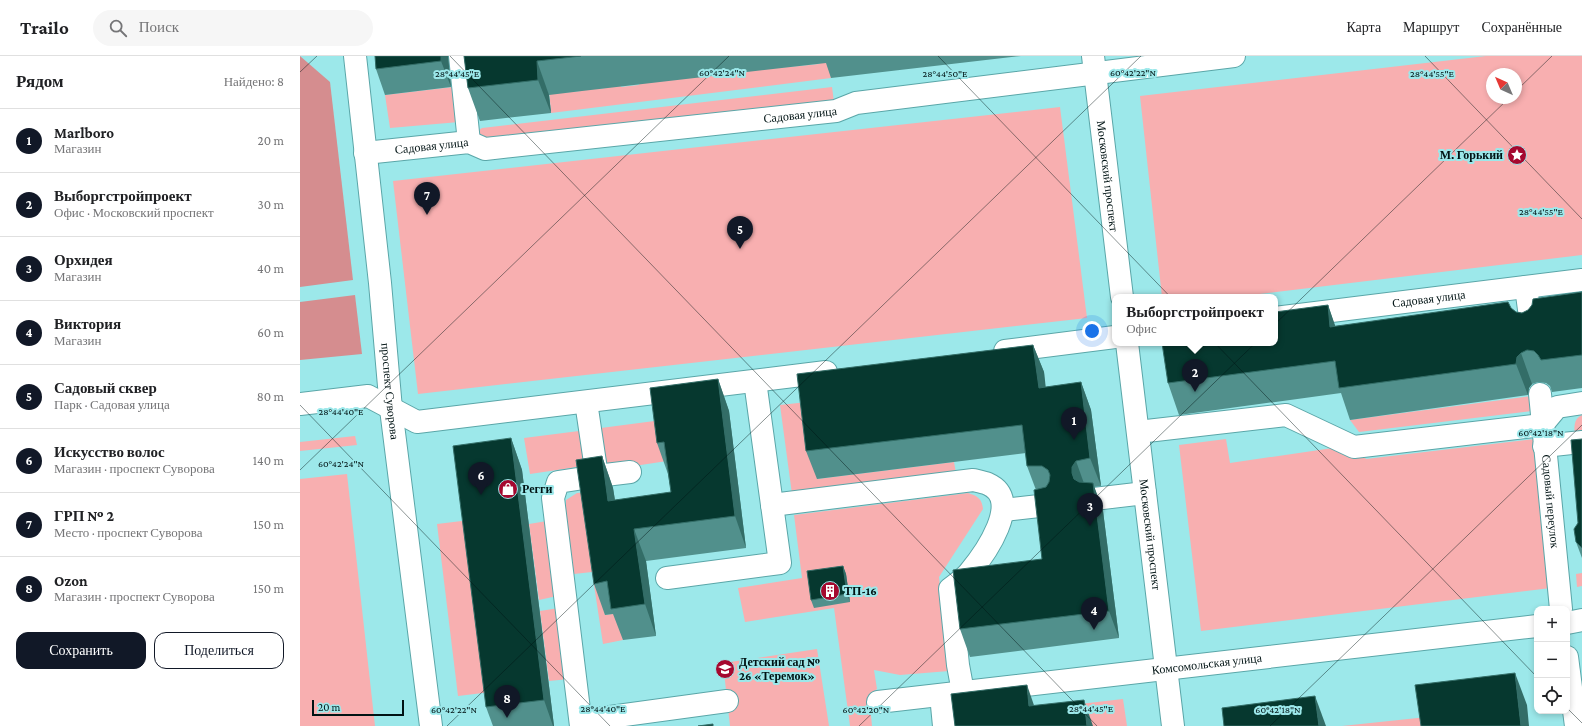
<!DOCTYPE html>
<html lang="ru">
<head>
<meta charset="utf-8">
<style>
  :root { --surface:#fff; --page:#f6f6f6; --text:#202124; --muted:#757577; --line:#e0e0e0; --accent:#111827 }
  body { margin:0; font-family:"Crimson Pro",serif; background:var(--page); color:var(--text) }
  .controls { position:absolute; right:12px; bottom:12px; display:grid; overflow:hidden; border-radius:8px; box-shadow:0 2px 6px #0003 }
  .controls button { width:36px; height:36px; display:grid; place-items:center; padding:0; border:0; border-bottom:1px solid var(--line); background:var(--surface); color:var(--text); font:20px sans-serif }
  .compass { position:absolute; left:1186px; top:12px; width:36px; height:36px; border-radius:50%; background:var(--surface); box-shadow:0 2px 6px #0003; rotate:316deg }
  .scale { position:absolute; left:12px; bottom:10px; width:92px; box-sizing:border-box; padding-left:4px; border:2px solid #001314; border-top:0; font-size:11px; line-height:14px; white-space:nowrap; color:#001314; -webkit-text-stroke:3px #9ce8ea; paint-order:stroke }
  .you { position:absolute; left:792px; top:275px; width:14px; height:14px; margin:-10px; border:3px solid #fff; border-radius:50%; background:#1a73e8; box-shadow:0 0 0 6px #1a73e833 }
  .badge { display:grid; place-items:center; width:26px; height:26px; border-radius:50%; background:var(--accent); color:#fff; font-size:13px; font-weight:700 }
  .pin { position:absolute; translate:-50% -33px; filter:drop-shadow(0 1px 2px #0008) }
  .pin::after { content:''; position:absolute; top:21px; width:14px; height:12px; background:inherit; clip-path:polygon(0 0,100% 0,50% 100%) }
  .popup { position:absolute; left:812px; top:238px; width:166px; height:52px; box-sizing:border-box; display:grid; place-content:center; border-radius:8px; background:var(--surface); filter:drop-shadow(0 1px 3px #0005); font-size:13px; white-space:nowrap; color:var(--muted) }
  .popup b { font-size:15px; color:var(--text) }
  .popup::after { content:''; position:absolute; left:50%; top:100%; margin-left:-8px; border:8px solid transparent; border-top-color:var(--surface) }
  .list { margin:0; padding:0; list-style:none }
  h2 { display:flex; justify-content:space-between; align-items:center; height:52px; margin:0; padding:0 16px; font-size:17px }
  h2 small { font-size:13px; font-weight:400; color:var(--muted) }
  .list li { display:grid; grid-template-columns:26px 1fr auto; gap:12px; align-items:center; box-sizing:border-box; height:64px; padding:0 16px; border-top:1px solid var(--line) }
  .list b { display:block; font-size:15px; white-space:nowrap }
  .list p { margin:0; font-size:13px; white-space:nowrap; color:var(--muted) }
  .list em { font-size:13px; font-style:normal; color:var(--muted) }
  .actions { display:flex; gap:8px; padding:12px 16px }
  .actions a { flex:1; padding:9px 0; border:1px solid var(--accent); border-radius:12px; text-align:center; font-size:14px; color:var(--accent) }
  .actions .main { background:var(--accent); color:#fff }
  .icon { flex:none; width:22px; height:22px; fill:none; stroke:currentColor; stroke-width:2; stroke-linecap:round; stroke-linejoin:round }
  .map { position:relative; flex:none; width:1282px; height:670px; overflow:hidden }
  header { display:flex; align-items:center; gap:24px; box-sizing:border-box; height:56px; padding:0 20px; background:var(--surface); border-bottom:1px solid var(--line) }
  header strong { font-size:19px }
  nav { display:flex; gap:22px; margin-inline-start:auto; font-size:14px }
  .search { width:280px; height:36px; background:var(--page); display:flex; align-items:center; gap:10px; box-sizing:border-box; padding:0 14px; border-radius:22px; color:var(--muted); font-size:15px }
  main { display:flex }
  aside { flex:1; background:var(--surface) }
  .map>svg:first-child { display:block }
</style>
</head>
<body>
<header>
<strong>Trailo</strong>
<div class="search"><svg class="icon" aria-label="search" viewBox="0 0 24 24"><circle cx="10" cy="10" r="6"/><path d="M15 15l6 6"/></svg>Поиск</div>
<nav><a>Карта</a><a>Маршрут</a><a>Сохранённые</a></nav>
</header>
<main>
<aside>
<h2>Рядом<small>Найдено: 8</small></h2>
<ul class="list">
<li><span class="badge">1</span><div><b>Marlboro</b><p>Магазин</p></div><em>20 m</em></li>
<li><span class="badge">2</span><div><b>Выборгстройпроект</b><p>Офис · Московский проспект</p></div><em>30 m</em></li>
<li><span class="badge">3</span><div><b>Орхидея</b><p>Магазин</p></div><em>40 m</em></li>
<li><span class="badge">4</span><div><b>Виктория</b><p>Магазин</p></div><em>60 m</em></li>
<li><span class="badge">5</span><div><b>Садовый сквер</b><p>Парк · Садовая улица</p></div><em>80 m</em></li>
<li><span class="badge">6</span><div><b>Искусство волос</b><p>Магазин · проспект Суворова</p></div><em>140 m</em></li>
<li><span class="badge">7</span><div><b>ГРП № 2</b><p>Место · проспект Суворова</p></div><em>150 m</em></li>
<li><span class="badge">8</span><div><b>Ozon</b><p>Магазин · проспект Суворова</p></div><em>150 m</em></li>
</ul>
<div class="actions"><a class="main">Сохранить</a><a>Поделиться</a></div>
</aside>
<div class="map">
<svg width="1282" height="670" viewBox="0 0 1282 670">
  <rect width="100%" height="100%" fill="#9ce8ea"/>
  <g fill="#f8afb0" fill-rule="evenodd">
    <path d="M528 0 531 22 251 57 249 33 261 37 281 35V29C296 35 307 34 320 25L321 31 339 29V23L500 10 519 8Z"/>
    <path d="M1186 0H1282V199L934 241H862L840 40ZM1192 18H1216V42H1192Z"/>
    <path d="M153 31 159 66 90 72 85 39Z"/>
    <path d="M532 31 534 46 183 84 180 82 179 74 182 72Z"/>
    <path d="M760 51 787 262 118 338 93 125Z"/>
    <path d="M1231 340 1232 355 1059 376 1050 364Z"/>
    <path d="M507 346 517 423 654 406 656 417 492 438 480 349Z"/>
    <path d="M1282 359V380L1275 381C1274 372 1273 363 1282 359Z"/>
    <path d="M362 364 367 405 308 414 301 372Z"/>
    <path d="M279 375 284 410 230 418 224 382Z"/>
    <path d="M55 380 57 389 0 395V386Z"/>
    <path d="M926 383 930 407 1053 389 1066 403 1235 383 1251 532 901 575 879 389Z"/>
    <path d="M47 418 75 670H0V423Z"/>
    <path d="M288 436 305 559 319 557 323 584 303 588 292 516 274 518 266 457V444L277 437Z"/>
    <path d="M668 437C678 440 682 443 683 453L639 521 649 615 600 619 574 614 577 633 569 639 572 670H550L534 552 445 566 438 532 502 522 494 459Z"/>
    <path d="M170 464 191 636 158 640 137 468Z"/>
    <path d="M247 465 257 540 239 544 229 468Z"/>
    <path d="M1282 517V530L1277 531 1276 518Z"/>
    <path d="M259 552 269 623 249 625 240 555Z"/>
    <path d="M517 593 529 670H430L423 607Z"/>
    <path d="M823 643 827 670H756L754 651Z"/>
    <path d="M1127 661 1128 670H1042Z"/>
  </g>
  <g fill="#d58d8f">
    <path d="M0 0 30 26 53 224 0 231Z"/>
    <path d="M55 239 62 298 0 304V246Z"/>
  </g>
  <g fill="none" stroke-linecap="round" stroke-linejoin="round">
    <defs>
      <g id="minor">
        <path id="s1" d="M55 0 80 227 91 353 131 670"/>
        <path d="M160 0 169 86"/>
        <path id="s2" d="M793 0 822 241"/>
        <path id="s3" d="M65 97 169 86 185 93 536 55 556 47 934 0"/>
        <path d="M1226 231 1232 276"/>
        <path id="s4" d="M975 262 1282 224"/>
        <path id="s5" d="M827 287 873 670"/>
        <path d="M705 295 815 281"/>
        <path id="s6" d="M1240 338 1261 553"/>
        <path d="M286 346 297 420 330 416"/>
        <path d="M0 348 68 340 117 366 526 316"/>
        <path d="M838 376 986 359 1054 391 1242 369 1257 351 1282 347"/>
        <path d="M1244 390 1282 386"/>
        <path d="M794 443 845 437"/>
        <path d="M472 449 673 424C677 425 683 426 688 428 724 444 684 499 669 517 664 523 656 528 650 533L658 609 663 636"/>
        <path d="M704 454 748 449"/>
        <path d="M367 522 480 507 455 325"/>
        <path d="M1267 567 1282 564"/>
        <path d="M1267 601 1276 670"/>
        <path d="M641 639 644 670"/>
        <path id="s7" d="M578 646 1237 570"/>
        <path d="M281 665 427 645"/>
        <path d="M281 670 253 442 258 426 297 420"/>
      </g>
    </defs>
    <use href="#minor" stroke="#5aa6a8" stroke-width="24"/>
    <use href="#minor" stroke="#fff" stroke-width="22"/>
  </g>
  <g fill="#51908c">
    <path d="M75 0H148L151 31 85 39 76 13Z"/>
    <path d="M164 0H721L531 22 526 7 282 35 249 39 251 57 180 65 168 32Z"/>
    <path d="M1282 236V332L1252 336 1250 330 1246 327 1238 326 1232 328 1229 332 1228 339 1050 364 1041 337 879 359 868 327 1028 249 1035 270 1211 252 1216 256 1222 257Z"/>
    <path d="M733 289 744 316 745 331 781 326 791 354 801 430 794 431 803 455 819 582 670 601 660 573 742 503 736 434 727 410 726 397 517 423 506 395Z"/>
    <path d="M418 323 429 355 446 492 346 505 356 580 323 584 313 558 305 559 294 528 302 400 313 432 315 444 371 436 368 418 357 387Z"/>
    <path d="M211 382 222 414 254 670H193L186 651Z"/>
    <path d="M1282 383V502L1276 486 1278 467Z"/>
    <path d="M543 510 546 518 550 546 514 552 511 544Z"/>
  </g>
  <g fill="#336d67">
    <path d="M141 0H148L151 31 141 5Z"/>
    <path d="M237 5 249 39 251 57 238 24Z"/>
    <path d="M1028 249 1039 281 1030 271Z"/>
    <path d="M733 289 744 316 749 359 739 332Z"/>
    <path d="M1221 297 1232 328 1229 332 1228 339 1216 308 1217 301Z"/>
    <path d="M418 323 429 355 446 492 435 460Z"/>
    <path d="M781 326 791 354 801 430 790 402Z"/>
    <path d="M211 382 222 414 254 670H253L244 644Z"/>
    <path d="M302 400 313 432 320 477 308 445Z"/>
    <path d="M776 405 786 433 782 445 772 417V411Z"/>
    <path d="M793 427 803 455 819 582 809 555Z"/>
    <path d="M334 473 346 505 356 580 345 548Z"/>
    <path d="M543 510 546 518 550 546 547 538Z"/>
    <path d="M1215 617 1227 649 1229 670H1221Z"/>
    <path d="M727 629 738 661 729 650Z"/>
    <path d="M1015 640 1026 670H1019Z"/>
    <path d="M784 644 793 670H787Z"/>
  </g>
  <g fill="#06382f" stroke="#336d67">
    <path d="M75 0H141V5L76 13Z"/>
    <path d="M164 0H281L237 5 238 24 168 32Z"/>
    <path d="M1282 236V299L1241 304 1238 299 1234 295 1227 294 1221 297 1217 301 1216 308 1039 332 1035 305 868 327 862 287H975V256L1028 249 1030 271 1208 246 1211 252 1216 256 1222 257 1228 254 1232 249 1233 243Z"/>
    <path d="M733 289 739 332 781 326 790 402 776 405 772 411V417L774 423 779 426 793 427 809 555 660 573 653 514 742 503 734 434 746 431 749 426 750 419 748 414 742 410H727L722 369 506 395 497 318Z"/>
    <path d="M418 323 435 460 334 473 345 548 311 553 307 525 294 528 276 404 302 400 308 445 371 436 364 386 357 387 350 332Z"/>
    <path d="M211 382 244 644 186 651 153 390Z"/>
    <path d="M1282 383V492L1276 486 1274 473 1278 467 1271 384Z"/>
    <path d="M543 510 547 538 511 544 507 515Z"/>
    <path d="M1215 617 1221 670H1121L1115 629Z"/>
    <path d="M727 629 729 650 784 644 787 670H655L651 638Z"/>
    <path d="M1015 640 1019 670H924L922 652Z"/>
    <path d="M413 668V670H398Z"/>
  </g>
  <path fill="none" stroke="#001314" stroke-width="1" stroke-opacity="0.45" d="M150 0 797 670M638 0 1237 621M1125 0 1282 163M0 16 17 0M1216 35 1252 0M0 349 310 670M0 414 429 0M1267 652 1282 667M147 670 841 0M559 670 1209 42M970 670 1282 369"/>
  <defs>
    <symbol id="sight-disc" viewBox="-11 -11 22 22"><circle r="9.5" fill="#a5082f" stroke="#9ce8ea"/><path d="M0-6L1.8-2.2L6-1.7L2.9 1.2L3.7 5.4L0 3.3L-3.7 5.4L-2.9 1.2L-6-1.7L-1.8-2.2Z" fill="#fff"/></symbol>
    <symbol id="shop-disc" viewBox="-11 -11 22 22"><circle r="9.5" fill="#a5082f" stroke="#9ce8ea"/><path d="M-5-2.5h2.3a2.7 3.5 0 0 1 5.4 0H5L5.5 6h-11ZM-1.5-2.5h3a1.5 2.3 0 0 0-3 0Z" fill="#fff"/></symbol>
    <symbol id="building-disc" viewBox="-11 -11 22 22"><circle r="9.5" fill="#a5082f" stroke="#9ce8ea"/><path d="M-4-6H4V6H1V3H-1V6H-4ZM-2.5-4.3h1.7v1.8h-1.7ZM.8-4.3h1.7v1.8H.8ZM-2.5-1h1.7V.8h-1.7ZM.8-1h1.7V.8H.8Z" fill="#fff"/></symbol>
    <symbol id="school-disc" viewBox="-11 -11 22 22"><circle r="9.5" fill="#a5082f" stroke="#9ce8ea"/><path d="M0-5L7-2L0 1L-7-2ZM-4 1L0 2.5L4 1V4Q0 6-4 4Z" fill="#fff"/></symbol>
  </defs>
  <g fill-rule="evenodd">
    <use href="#sight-disc" x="1206" y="88" width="22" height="22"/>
    <use href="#shop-disc" x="197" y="422" width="22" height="22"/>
    <use href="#building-disc" x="519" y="524" width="22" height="22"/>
    <use href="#school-disc" x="414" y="602" width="22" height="22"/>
  </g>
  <g text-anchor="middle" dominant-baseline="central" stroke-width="4" stroke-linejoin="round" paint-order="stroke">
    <g font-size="12" fill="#001314" stroke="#9ce8ea">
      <text stroke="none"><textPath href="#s3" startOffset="439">Садовая улица</textPath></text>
      <text stroke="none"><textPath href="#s3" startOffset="67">Садовая улица</textPath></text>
      <text stroke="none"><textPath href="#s2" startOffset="121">Московский проспект</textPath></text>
      <text stroke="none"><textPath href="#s4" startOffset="155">Садовая улица</textPath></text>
      <text stroke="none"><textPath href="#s1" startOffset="337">проспект Суворова</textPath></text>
      <text stroke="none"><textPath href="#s6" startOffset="108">Садовый переулок</textPath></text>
      <text stroke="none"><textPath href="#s5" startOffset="193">Московский проспект</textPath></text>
      <text stroke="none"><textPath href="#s7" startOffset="331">Комсомольская улица</textPath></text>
    </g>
    <g font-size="12" font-weight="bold" fill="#001314" stroke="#9ce8ea" text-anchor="start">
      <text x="1203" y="99" text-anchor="end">М. Горький</text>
      <text x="222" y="433">Регги</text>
      <text x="544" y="535">ТП-16</text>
      <text x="439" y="606">Детский сад №<tspan x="439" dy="14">26 «Теремок»</tspan></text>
    </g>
  </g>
  <g font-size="10" text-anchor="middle" fill="#001314" stroke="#9ce8ea" stroke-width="4" stroke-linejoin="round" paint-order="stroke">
    <text x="422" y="20">60°42'24"N</text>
    <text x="833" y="20">60°42'22"N</text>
    <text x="157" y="21">28°44'45"E</text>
    <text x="645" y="21">28°44'50"E</text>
    <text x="1132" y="21">28°44'55"E</text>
    <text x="1241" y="159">28°44'55"E</text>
    <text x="41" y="359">28°44'40"E</text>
    <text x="1241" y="380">60°42'18"N</text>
    <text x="41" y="411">60°42'24"N</text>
    <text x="303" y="656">28°44'40"E</text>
    <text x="791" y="656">28°44'45"E</text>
    <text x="154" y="657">60°42'22"N</text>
    <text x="566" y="657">60°42'20"N</text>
    <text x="978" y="657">60°42'18"N</text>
  </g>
</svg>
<div class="controls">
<button>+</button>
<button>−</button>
<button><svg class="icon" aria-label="locate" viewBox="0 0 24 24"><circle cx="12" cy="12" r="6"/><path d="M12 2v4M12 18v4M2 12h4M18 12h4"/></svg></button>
</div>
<svg class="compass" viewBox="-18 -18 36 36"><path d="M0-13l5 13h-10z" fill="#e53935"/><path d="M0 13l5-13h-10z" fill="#757577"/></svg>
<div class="scale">20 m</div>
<div class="you"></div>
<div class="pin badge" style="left:774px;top:384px">1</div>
<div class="pin badge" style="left:895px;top:336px">2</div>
<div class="popup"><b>Выборгстройпроект</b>Офис</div>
<div class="pin badge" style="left:790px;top:470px">3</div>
<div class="pin badge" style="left:794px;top:574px">4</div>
<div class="pin badge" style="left:440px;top:193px">5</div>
<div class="pin badge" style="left:181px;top:439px">6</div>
<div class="pin badge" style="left:127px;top:159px">7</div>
<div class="pin badge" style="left:207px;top:662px">8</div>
</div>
</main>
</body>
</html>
